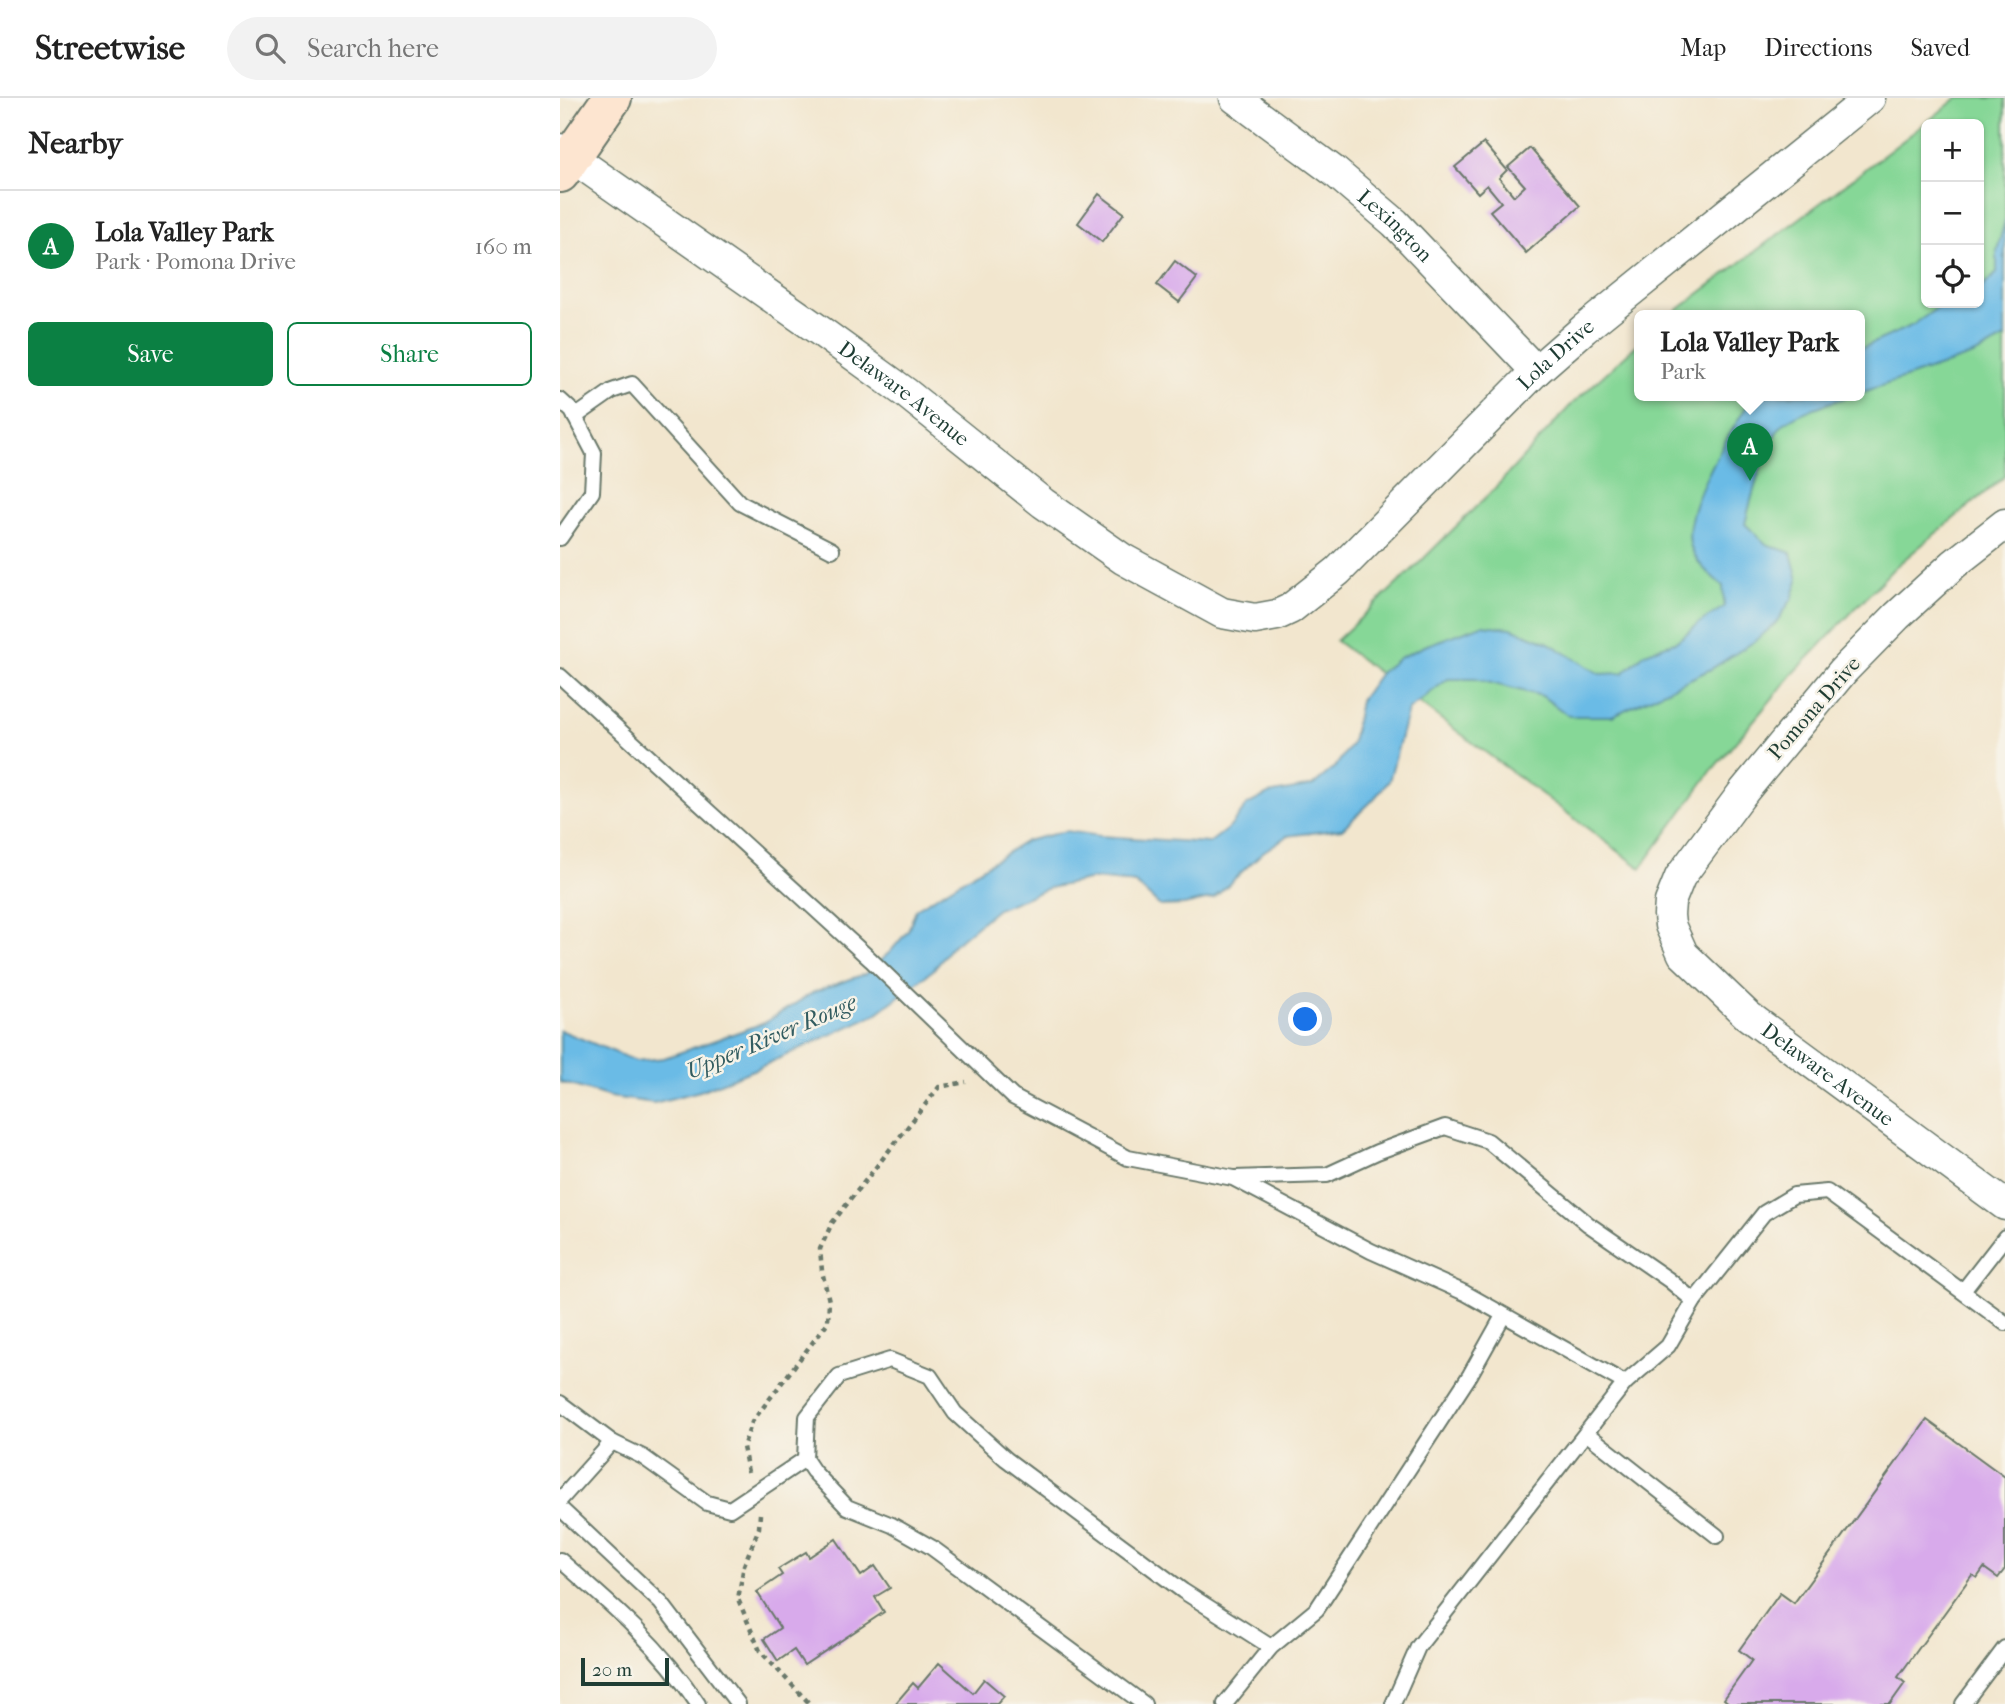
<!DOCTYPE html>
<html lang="en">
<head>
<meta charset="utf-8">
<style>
  :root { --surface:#fff; --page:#f2f2f2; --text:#222; --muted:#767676; --line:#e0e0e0; --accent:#0b8043 }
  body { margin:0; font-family:"IM FELL French Canon",serif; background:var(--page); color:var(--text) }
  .controls { position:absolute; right:21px; top:21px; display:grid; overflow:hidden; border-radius:10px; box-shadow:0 2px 5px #0004 }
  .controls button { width:63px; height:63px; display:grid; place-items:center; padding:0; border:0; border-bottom:2px solid var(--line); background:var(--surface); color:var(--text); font:35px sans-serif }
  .scale { position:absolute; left:21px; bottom:18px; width:88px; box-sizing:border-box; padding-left:7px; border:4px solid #1f3d34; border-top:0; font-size:19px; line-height:24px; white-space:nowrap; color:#1f3d34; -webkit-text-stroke:5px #f7f3e8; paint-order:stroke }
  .you { position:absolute; left:746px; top:922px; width:24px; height:24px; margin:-18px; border:5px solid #fff; border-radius:50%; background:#1a73e8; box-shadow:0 0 0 10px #1a73e833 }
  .badge { display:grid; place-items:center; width:46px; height:46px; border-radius:50%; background:var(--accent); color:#fff; font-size:23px; font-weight:700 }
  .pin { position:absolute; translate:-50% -58px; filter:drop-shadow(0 2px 4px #0008) }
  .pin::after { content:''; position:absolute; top:37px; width:24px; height:21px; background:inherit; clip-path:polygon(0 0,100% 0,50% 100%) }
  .popup { position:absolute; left:1074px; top:212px; width:231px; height:91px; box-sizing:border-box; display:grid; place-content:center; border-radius:10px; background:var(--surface); filter:drop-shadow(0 2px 5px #0005); font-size:23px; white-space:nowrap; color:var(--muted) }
  .popup b { font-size:26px; color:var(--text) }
  .popup::after { content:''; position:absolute; left:50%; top:100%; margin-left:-14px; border:14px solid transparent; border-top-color:var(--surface) }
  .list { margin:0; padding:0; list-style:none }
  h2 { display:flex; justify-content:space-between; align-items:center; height:91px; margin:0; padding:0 28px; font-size:30px }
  h2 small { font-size:23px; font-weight:400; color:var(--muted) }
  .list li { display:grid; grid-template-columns:46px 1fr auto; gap:21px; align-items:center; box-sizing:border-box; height:112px; padding:0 28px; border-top:2px solid var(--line) }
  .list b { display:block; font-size:26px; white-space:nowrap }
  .list p { margin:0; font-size:23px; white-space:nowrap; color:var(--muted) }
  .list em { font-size:23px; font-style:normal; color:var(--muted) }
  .actions { display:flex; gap:14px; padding:21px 28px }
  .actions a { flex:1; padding:16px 0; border:2px solid var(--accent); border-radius:10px; text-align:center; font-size:24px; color:var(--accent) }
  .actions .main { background:var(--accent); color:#fff }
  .icon { flex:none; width:38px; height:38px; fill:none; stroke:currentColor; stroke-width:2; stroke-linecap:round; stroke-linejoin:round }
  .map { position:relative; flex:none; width:1445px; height:1606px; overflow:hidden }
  header { display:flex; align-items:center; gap:42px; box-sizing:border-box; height:98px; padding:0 35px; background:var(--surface); border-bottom:2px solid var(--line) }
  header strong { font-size:33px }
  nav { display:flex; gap:38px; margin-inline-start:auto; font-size:24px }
  .search { width:490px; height:63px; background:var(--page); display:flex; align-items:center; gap:18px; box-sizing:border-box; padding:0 24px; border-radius:38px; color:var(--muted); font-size:26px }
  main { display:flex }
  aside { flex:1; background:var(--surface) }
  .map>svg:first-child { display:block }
</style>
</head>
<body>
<header>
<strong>Streetwise</strong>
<div class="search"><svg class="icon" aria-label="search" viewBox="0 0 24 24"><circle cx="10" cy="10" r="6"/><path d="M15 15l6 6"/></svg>Search here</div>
<nav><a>Map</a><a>Directions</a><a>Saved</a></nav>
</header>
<main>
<aside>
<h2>Nearby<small></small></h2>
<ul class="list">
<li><span class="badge">A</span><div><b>Lola Valley Park</b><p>Park · Pomona Drive</p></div><em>160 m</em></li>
</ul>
<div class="actions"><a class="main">Save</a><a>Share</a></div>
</aside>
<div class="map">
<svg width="1445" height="1606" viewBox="0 0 1445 1606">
  <rect width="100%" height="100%" fill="#f7f3e8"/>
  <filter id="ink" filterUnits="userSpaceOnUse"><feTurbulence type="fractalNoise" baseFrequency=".0143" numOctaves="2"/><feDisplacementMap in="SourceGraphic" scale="14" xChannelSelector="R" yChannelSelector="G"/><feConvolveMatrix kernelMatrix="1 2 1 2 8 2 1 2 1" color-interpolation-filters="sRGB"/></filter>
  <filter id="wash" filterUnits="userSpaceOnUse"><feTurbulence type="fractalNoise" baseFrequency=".00686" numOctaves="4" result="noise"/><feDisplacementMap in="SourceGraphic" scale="28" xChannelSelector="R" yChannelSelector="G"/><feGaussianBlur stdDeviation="1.57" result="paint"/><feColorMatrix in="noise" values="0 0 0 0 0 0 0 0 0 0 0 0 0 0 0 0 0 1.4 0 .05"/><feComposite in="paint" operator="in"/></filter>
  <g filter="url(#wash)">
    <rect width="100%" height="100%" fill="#f2e6ce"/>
    <path fill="#86d797" stroke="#528a66" stroke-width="2" fill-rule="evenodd" d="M1397 0H1445V378L1334 470 1232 577 1152 672 1081 770 776 543 852 472 935 390 1011 307 1080 244V297H1300V217H1111C1206 144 1304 75 1397 0ZM1366 26H1419V205H1366Z"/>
    <g fill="#6bbbe6" stroke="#457c8d" stroke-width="2">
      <path d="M1445 122V240L1416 256 1300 295V251L1353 227 1383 206 1419 205V192L1437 175V153Z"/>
      <path d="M1194 297H1293C1270 305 1246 311 1226 324 1206 338 1191 402 1185 426L1206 446 1231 455 1238 482 1232 501 1215 526 1195 543 1151 571 1052 618H1009L982 598 915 581H888L848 612 829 683 812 703 782 731 727 738 703 754 654 800 624 807 600 808 575 785 533 781 489 790 437 811 391 849 373 872 316 916 198 970 140 993 94 1005 50 999 0 984V932L76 963 104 960 204 925 254 894 305 876 330 854 348 833 356 811 466 743 506 733 540 738 649 745 670 729 687 707 708 696 752 688 775 669 792 645 800 603 820 575 839 560 867 547 922 527 951 530 987 544 1040 576 1063 575 1085 555 1117 543 1142 523 1164 509 1163 488C1149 476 1135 465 1130 446 1122 409 1174 328 1194 297Z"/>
    </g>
    <g id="blocks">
      <g fill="#d8aaeb">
        <path d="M924 45 947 72 939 80 954 98 965 88 948 69 970 50 1020 108 966 155 930 113 941 104 927 87 918 95 895 69Z"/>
        <path d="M539 96 564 115 542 144 518 125Z"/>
        <path d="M615 163 637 180 619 204 597 187Z"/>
        <path d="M1367 1322 1445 1379V1471L1438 1480 1424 1470 1417 1480 1412 1477 1338 1579 1345 1585 1330 1606H1170L1164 1601 1192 1562 1179 1552 1220 1495 1234 1505Z"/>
        <path d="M276 1441 301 1478 315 1468 330 1490 315 1499 324 1514 244 1567 234 1552 218 1563 204 1541 220 1530 197 1494 222 1477 218 1471 246 1454 249 1459Z"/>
        <path d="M379 1565 413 1595 424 1581 444 1598 437 1606H335L353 1585 358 1590Z"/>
      </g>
    </g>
  </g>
  <g filter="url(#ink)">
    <use href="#blocks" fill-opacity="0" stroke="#69786a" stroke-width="2"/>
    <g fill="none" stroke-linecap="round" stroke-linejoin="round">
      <defs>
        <g id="service">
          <path d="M0 302 12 313 34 355 32 394 0 440"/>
          <path d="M15 319 52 293 72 286 180 405 272 452"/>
          <path d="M0 578 311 862 453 999 568 1060 673 1080 811 1153 905 1195 1065 1285"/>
          <path d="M674 1080 767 1077 817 1054 885 1029 928 1043 1028 1126 1109 1182 1134 1203"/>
          <path d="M1403 1193 1445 1139"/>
          <path d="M0 1305 52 1344 83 1359 147 1405 170 1411 245 1361"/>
          <path d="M1026 1335 1157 1438"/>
          <path d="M0 1402 52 1344"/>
          <path d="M0 1410 101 1505 178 1606"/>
          <path d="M0 1462C52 1507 100 1548 138 1606"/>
          <path d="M584 1606 371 1449 332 1427 287 1409 253 1373 245 1361 247 1319 279 1278 330 1262 370 1278 395 1315 446 1361 623 1493 711 1549"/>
          <path d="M665 1606 711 1549 757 1511 910 1277 943 1218"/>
          <path d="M833 1606 858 1549 1065 1285 1108 1248 1134 1203 1204 1115 1234 1097 1267 1094 1445 1225"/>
          <path d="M1403 1606 1445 1550"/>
        </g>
        <g id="minor">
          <path id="s1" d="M675 0 775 74 835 125 976 273"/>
          <path id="s2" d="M0 51 263 235 346 295 483 405 563 461 662 515 695 521 717 517 730 511 778 473 976 273 1024 231 1310 0"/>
          <path id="s3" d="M1445 426 1394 466 1337 518 1283 573 1184 693 1120 779 1110 804 1109 817 1110 827 1123 856 1187 917 1445 1107"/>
        </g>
        <path id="secondary" d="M0 75 52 0"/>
      </defs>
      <use href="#service" stroke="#69786a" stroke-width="18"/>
      <use href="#minor" stroke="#69786a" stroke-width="33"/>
      <use href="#secondary" stroke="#69786a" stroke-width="42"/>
      <g stroke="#69786a" stroke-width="4.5" stroke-dasharray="5 5" stroke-linecap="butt">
        <path d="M188 1374 183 1349 192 1324 268 1224 269 1203 262 1173 260 1151 272 1125 379 989 406 984"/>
        <path d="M200 1416 199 1430 184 1467 178 1501 200 1553 250 1606"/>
      </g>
      <use href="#service" stroke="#fff" stroke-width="14"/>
      <use href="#minor" stroke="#fff" stroke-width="30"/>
      <use href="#secondary" stroke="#fde5d0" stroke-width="38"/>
    </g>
  </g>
  <g text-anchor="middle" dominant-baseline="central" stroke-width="5" stroke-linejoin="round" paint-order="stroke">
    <g font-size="21" fill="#1f3d34" stroke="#f7f3e8">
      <text stroke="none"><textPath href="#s1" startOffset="205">Lexington</textPath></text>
      <text stroke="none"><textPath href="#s2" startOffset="1248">Lola Drive</textPath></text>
      <text stroke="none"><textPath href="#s2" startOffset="422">Delaware Avenue</textPath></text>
      <text transform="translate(1254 610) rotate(-49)">Pomona Drive</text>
      <text stroke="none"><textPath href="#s3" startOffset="752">Delaware Avenue</textPath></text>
    </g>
    <g font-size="23" font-style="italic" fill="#325c60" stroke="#f7f3e8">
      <text transform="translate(211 939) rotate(-23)">Upper River Rouge</text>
    </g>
  </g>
</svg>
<div class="controls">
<button>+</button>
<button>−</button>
<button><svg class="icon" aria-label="locate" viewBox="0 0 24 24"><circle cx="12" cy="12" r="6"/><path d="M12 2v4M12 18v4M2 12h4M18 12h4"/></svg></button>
</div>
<div class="scale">20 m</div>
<div class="you"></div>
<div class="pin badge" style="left:1190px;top:383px">A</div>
<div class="popup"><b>Lola Valley Park</b>Park</div>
</div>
</main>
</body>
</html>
